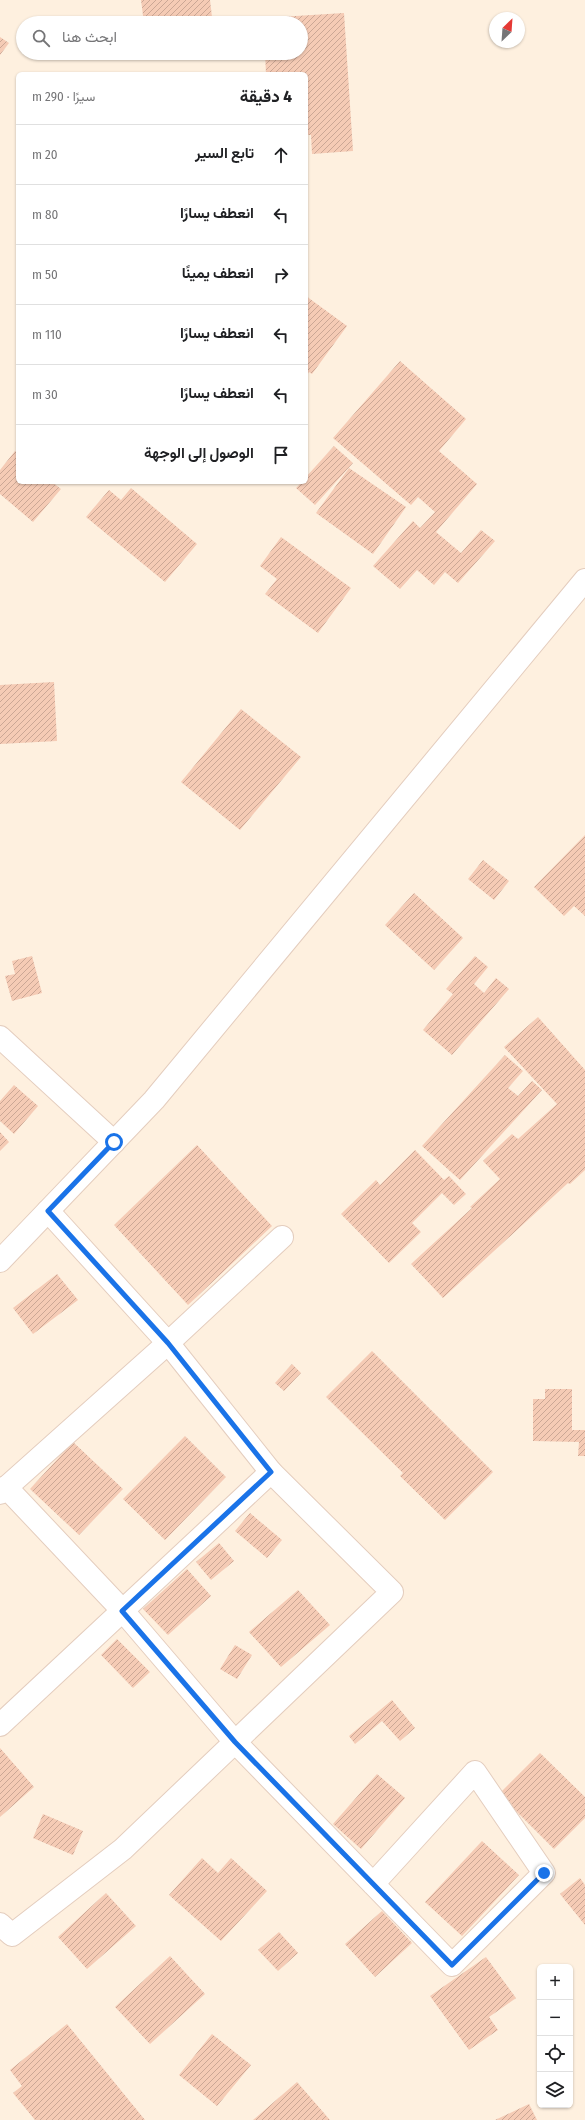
<!DOCTYPE html>
<html lang="ar">
<head>
<meta charset="utf-8">
<style>
  :root { --surface:#fff; --page:#f6f6f6; --text:#202124; --muted:#757577; --line:#e0e0e0 }
  body { margin:0; font-family:"Fira Sans Condensed",Vazirmatn,sans-serif; background:var(--page); color:var(--text); direction:rtl }
  .controls { position:absolute; right:12px; bottom:12px; display:grid; overflow:hidden; border-radius:6px; box-shadow:0 1px 3px #0004 }
  .controls button { width:36px; height:36px; display:grid; place-items:center; padding:0; border:0; border-bottom:1px solid var(--line); background:var(--surface); color:var(--text); font:20px sans-serif }
  .compass { position:absolute; left:489px; top:12px; width:36px; height:36px; border-radius:50%; background:var(--surface); box-shadow:0 1px 3px #0004; rotate:25deg }
  .stop { position:absolute; width:12px; height:12px; margin:-9px; border:3px solid #1a73e8; border-radius:50%; background:#fff }
  .stop.end { background:#1a73e8; border-color:#fff; box-shadow:0 1px 4px #0008 }
  .list { margin:0; padding:0; list-style:none }
  h2 { display:flex; justify-content:space-between; align-items:center; height:52px; margin:0; padding:0 16px; font-size:17px }
  h2 small { font-size:13px; font-weight:400; color:var(--muted) }
  .list li { display:grid; grid-template-columns:26px 1fr auto; gap:12px; align-items:center; box-sizing:border-box; height:60px; padding:0 16px; border-top:1px solid var(--line) }
  .list b { display:block; font-size:15px; white-space:nowrap }
  .list em { font-size:13px; font-style:normal; color:var(--muted) }
  .icon { flex:none; width:22px; height:22px; fill:none; stroke:currentColor; stroke-width:2; stroke-linecap:round; stroke-linejoin:round }
  .map { position:relative; flex:none; width:585px; height:2120px; overflow:hidden; direction:ltr }
  .search { position:absolute; background:var(--surface); box-shadow:0 1px 3px #0004; left:16px; top:16px; width:292px; height:44px; display:flex; align-items:center; gap:10px; box-sizing:border-box; padding:0 14px; border-radius:22px; color:var(--muted); font-size:15px }
  .panel { position:absolute; background:var(--surface); box-shadow:0 1px 3px #0004; left:16px; top:72px; width:292px; height:412px; border-radius:6px; direction:rtl }
  .map>svg:first-child { display:block }
</style>
</head>
<body>
<div class="map">
<svg width="585" height="2120" viewBox="0 0 585 2120">
  <defs>
    <pattern id="building-hatch" width="6" height="6" patternUnits="userSpaceOnUse"><rect width="6" height="6" fill="#f5cbb5"/><path d="M-1 1l2-2M0 6l6-6M5 7l2-2" fill="none" stroke="#cba795"/></pattern>
  </defs>
  <rect width="100%" height="100%" fill="#fef0df"/>
  <g fill="url(#building-hatch)">
    <path d="M141 0H210L212 17 144 23Z"/>
    <path d="M344 13 353 151 312 154 311 135H306V74H266L265 53H301V23H263V18Z"/>
    <path d="M0 37 9 43 0 55Z"/>
    <path d="M306 296 347 326 312 374 309 372 306 377Z"/>
    <path d="M400 361 466 419 439 451 477 484 436 532 461 553 481 530 495 541 458 583 445 572 434 585 417 570 400 589 373 566 413 521 420 528 435 512 418 497 411 505 333 438Z"/>
    <path d="M334 446 353 463 315 505 296 488 302 482H306V477Z"/>
    <path d="M15 451 18 453V482H52L61 489 33 522 0 494V470Z"/>
    <path d="M349 468 406 507 373 554 316 513Z"/>
    <path d="M131 488 197 544 165 582 86 517 109 490 121 500Z"/>
    <path d="M281 537 351 588 318 633 265 594 277 579 260 566Z"/>
    <path d="M54 682 57 741 0 744V685Z"/>
    <path d="M241 709 301 757 240 830 181 782Z"/>
    <path d="M585 835V916L574 906 564 916 534 887Z"/>
    <path d="M483 860 509 881 494 900 468 879Z"/>
    <path d="M414 893 463 938 434 970 385 925Z"/>
    <path d="M32 956 42 993 12 1001 5 976 15 974 12 961Z"/>
    <path d="M475 956 488 967 474 984 484 993 496 978 509 989 452 1055 423 1030 453 994 446 989Z"/>
    <path d="M538 1017 585 1070V1170L570 1184 568 1183 443 1298 411 1264 472 1208 470 1207 500 1179 483 1161 512 1134 518 1139 557 1104 504 1047Z"/>
    <path d="M505 1055 523 1071 508 1088 518 1096 532 1081 542 1090 460 1180 422 1146Z"/>
    <path d="M14 1085 38 1106 14 1134 0 1121V1101Z"/>
    <path d="M0 1132 9 1142 0 1151Z"/>
    <path d="M197 1145 272 1226 188 1305 114 1225Z"/>
    <path d="M415 1150 444 1180 449 1176 466 1194 454 1205 442 1193 412 1223 421 1232 389 1263 341 1214 376 1180 380 1185Z"/>
    <path d="M57 1274 78 1300 33 1334 13 1308Z"/>
    <path d="M372 1351 493 1472 445 1520 400 1476 403 1473 326 1397Z"/>
    <path d="M292 1364 301 1373 284 1391 275 1383Z"/>
    <path d="M545 1389H572V1430H585V1456H578L579 1442 533 1441V1399H545Z"/>
    <path d="M185 1436 226 1477 165 1540 123 1499Z"/>
    <path d="M73 1442 123 1489 79 1535 30 1489Z"/>
    <path d="M250 1513 282 1540 267 1558 235 1531Z"/>
    <path d="M219 1543 234 1561 211 1580 196 1562Z"/>
    <path d="M187 1569 211 1596 168 1635 143 1609Z"/>
    <path d="M298 1590 330 1625 281 1667 249 1632Z"/>
    <path d="M117 1639 150 1672 133 1688 101 1655Z"/>
    <path d="M235 1645 252 1655 237 1679 220 1669Z"/>
    <path d="M392 1700 415 1728 400 1741 382 1721 355 1744 349 1736Z"/>
    <path d="M0 1748 34 1787 0 1817Z"/>
    <path d="M540 1753 585 1797V1818L554 1849 499 1794Z"/>
    <path d="M377 1774 405 1798 361 1849 333 1824Z"/>
    <path d="M43 1814 83 1831 73 1855 33 1838Z"/>
    <path d="M482 1841 519 1875 462 1936 425 1902Z"/>
    <path d="M202 1858 218 1873 231 1858 267 1891 221 1941 169 1895Z"/>
    <path d="M580 1878 585 1885V1925L560 1894Z"/>
    <path d="M106 1893 136 1926 87 1969 58 1937Z"/>
    <path d="M382 1911 412 1943 375 1977 345 1944Z"/>
    <path d="M279 1932 298 1953 278 1971 258 1950Z"/>
    <path d="M170 1956 205 1994 150 2044 115 2007Z"/>
    <path d="M486 1957 516 1998 489 2017 498 2030 469 2050 430 1996Z"/>
    <path d="M67 2024 145 2120H35L13 2093 22 2086 10 2070Z"/>
    <path d="M212 2034 251 2065 217 2106 179 2075Z"/>
    <path d="M297 2082 330 2120H253Z"/>
    <path d="M529 2104 537 2120H495Z"/>
  </g>
  <g fill="none" stroke-linecap="round" stroke-linejoin="round">
    <defs>
      <g id="minor">
        <path d="M0 1037 114 1142"/>
        <path d="M0 1261 154 1100 585 580"/>
        <path d="M6 1487 123 1611 235 1742 452 1965 544 1873 475 1772 373 1884"/>
        <path d="M0 1493 168 1343 282 1237"/>
        <path d="M0 1725 271 1472"/>
        <path d="M0 1924 12 1935 123 1849 392 1592 271 1472 168 1343 48 1211"/>
      </g>
    </defs>
    <use href="#minor" stroke="#e4cdbe" stroke-width="24"/>
    <use href="#minor" stroke="#fff" stroke-width="22"/>
  </g>
  <g fill="none" stroke-linecap="round" stroke-linejoin="round">
    <path stroke="#1a73e8" stroke-width="5" d="M114 1142 48 1211 168 1343 271 1472 122 1611 235 1742 452 1965 544 1873"/>
  </g>
</svg>
<div class="controls">
<button>+</button>
<button>−</button>
<button><svg class="icon" aria-label="locate" viewBox="0 0 24 24"><circle cx="12" cy="12" r="6"/><path d="M12 2v4M12 18v4M2 12h4M18 12h4"/></svg></button>
<button><svg class="icon" aria-label="layers" viewBox="0 0 24 24"><path d="M12 4l9 5-9 5-9-5zM3 14l9 5 9-5"/></svg></button>
</div>
<svg class="compass" viewBox="-18 -18 36 36"><path d="M0-13l5 13h-10z" fill="#e53935"/><path d="M0 13l5-13h-10z" fill="#757577"/></svg>
<div class="stop" style="left:114px;top:1142px"></div>
<div class="stop end" style="left:544px;top:1873px"></div>
<div class="search"><svg class="icon" aria-label="search" viewBox="0 0 24 24"><circle cx="10" cy="10" r="6"/><path d="M15 15l6 6"/></svg>ابحث هنا</div>
<section class="panel">
<h2>4 دقيقة<small>سيرًا · 290 m</small></h2>
<ul class="list">
<li><svg class="icon" aria-label="ahead" viewBox="0 0 24 24"><path d="M12 20V5M6 11l6-6 6 6"/></svg><div><b>تابع السير</b></div><em>20 m</em></li>
<li><svg class="icon" aria-label="left" viewBox="0 0 24 24"><path d="M17 20v-9H6M10 6l-5 5 5 5"/></svg><div><b>انعطف يسارًا</b></div><em>80 m</em></li>
<li><svg class="icon" aria-label="right" viewBox="0 0 24 24"><path d="M7 20v-9h11M14 6l5 5-5 5"/></svg><div><b>انعطف يمينًا</b></div><em>50 m</em></li>
<li><svg class="icon" aria-label="left" viewBox="0 0 24 24"><path d="M17 20v-9H6M10 6l-5 5 5 5"/></svg><div><b>انعطف يسارًا</b></div><em>110 m</em></li>
<li><svg class="icon" aria-label="left" viewBox="0 0 24 24"><path d="M17 20v-9H6M10 6l-5 5 5 5"/></svg><div><b>انعطف يسارًا</b></div><em>30 m</em></li>
<li><svg class="icon" aria-label="arrive" viewBox="0 0 24 24"><path d="M6 21V4h12l-3 4 3 4H6"/></svg><div><b>الوصول إلى الوجهة</b></div></li>
</ul>
</section>
</div>
</body>
</html>
